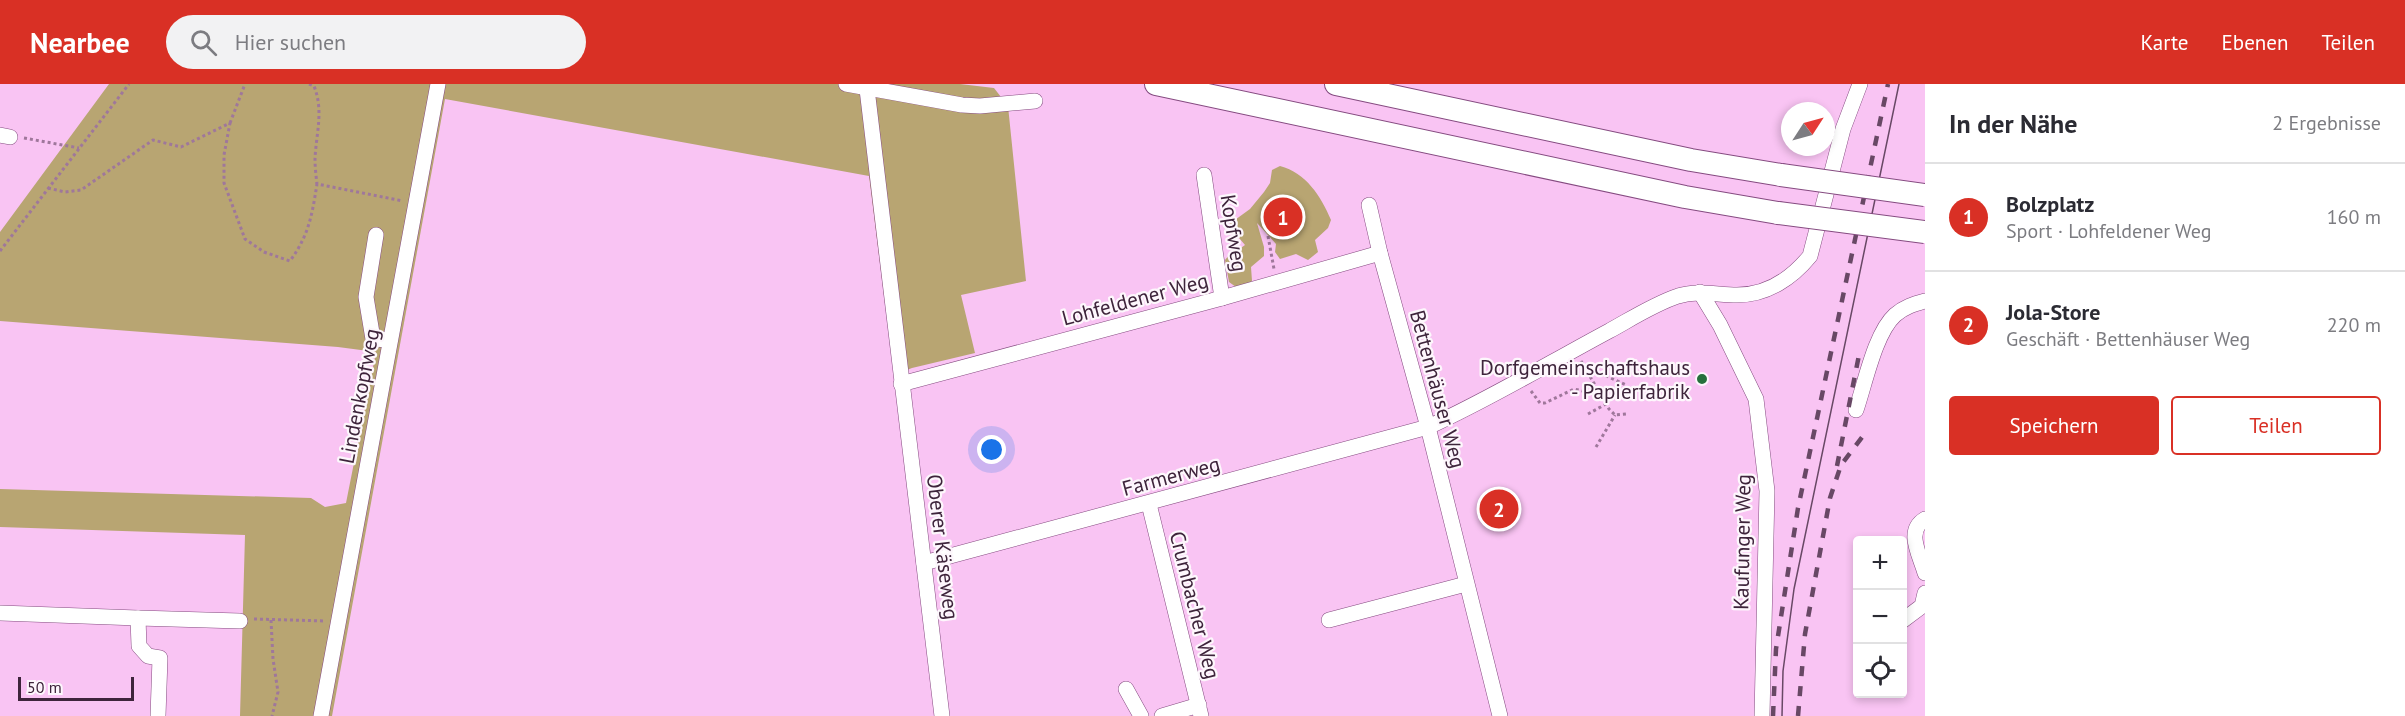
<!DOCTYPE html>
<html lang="de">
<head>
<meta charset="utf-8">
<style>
  :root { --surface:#fff; --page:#f2f2f3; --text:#2b2b33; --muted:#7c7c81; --line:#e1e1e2; --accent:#d93025 }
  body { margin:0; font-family:"PT Sans",sans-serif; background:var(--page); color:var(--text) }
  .controls { position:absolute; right:18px; bottom:18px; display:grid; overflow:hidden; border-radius:6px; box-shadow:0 3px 9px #0003 }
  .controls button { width:54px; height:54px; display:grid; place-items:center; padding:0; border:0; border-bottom:2px solid var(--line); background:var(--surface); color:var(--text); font:30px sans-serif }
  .compass { position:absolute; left:1781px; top:18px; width:54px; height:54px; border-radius:50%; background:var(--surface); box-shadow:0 3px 9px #0003; rotate:54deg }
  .scale { position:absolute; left:18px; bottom:15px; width:116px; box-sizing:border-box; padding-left:6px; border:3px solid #3e243b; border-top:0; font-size:16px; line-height:21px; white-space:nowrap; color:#3e243b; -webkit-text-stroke:4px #fdf7fc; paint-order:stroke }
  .you { position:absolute; left:992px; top:366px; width:21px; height:21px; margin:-15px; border:4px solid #fff; border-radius:50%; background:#1a73e8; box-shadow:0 0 0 9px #1a73e833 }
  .badge { display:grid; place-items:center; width:39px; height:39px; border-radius:50%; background:var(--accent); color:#fff; font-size:20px; font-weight:700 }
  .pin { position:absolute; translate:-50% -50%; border:3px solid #fff; box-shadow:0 2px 6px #0006 }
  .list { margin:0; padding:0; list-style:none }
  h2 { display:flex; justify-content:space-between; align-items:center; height:78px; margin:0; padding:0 24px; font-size:26px }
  h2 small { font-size:20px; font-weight:400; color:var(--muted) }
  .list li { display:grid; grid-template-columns:39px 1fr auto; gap:18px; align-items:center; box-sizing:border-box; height:108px; padding:0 24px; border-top:2px solid var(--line) }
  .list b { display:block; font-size:22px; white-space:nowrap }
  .list p { margin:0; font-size:20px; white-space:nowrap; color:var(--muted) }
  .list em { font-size:20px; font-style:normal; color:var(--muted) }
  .actions { display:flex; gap:12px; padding:18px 24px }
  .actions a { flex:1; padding:14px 0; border:2px solid var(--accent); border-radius:6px; text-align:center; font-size:21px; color:var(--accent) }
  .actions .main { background:var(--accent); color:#fff }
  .icon { flex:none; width:33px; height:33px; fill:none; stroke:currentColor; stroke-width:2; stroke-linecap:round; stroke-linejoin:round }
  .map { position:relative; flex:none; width:1925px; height:632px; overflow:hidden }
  header { display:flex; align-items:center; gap:36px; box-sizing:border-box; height:84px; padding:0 30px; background:var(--accent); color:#fff }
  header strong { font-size:28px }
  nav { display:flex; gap:33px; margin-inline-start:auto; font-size:21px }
  .search { width:420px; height:54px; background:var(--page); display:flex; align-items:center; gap:15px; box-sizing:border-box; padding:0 21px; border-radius:33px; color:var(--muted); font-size:22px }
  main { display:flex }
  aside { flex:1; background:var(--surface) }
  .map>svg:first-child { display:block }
</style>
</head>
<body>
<header>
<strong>Nearbee</strong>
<div class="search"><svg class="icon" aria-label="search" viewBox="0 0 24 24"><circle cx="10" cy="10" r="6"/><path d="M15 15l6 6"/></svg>Hier suchen</div>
<nav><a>Karte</a><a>Ebenen</a><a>Teilen</a></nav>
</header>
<main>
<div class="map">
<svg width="1925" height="632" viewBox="0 0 1925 632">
  <rect width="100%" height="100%" fill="#f9c4f3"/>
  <g fill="#b8a572">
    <path d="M109 0H960L994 4 1008 22 1026 197 961 211 975 269 912 284 894 291 869 92 445 15 332 632H240L245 451 0 443V405L311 414 325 423 346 419 376 268 338 263 0 237V148Z"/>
    <path d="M1280 82C1306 89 1321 112 1331 136L1328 144 1315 156 1318 168 1308 176 1296 170 1280 175 1275 168 1276 160 1257 139 1264 163V172L1251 183 1252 197 1245 202 1236 203 1229 198 1225 176C1231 168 1238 167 1245 161L1228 141 1250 125 1264 108 1270 99 1272 86Z"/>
  </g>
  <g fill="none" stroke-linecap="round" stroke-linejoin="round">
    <defs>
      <g id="minor">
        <path d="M846 0 962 21 980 22 1035 17"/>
        <path d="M867 5 942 632"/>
        <path d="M0 51 10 53"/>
        <path d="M1204 91 1222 214"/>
        <path d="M1369 121 1380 169 1428 343 1500 632"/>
        <path d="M376 151 366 213 373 255 390 256"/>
        <path d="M1700 208 1720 241 1756 315 1767 407 1762 632"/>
        <path d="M901 300 1222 214 1380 169"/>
        <path d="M1856 326C1865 300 1875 249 1895 231 1904 223 1914 220 1925 217"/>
        <path d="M1149 420 1201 632"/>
        <path d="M1925 435C1905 447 1920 471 1925 489"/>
        <path d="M924 479 1428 343C1490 315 1549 279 1609 247 1631 235 1654 220 1678 212 1698 206 1717 211 1737 211 1767 211 1792 194 1810 172L1843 45 1860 0"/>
        <path d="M0 529 138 534 139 562 148 572 160 574 158 632"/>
        <path d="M138 534 240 537"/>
        <path d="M1329 536 1466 500"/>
        <path d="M1902 537 1922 522 1925 509"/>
        <path d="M1126 605 1141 632"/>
        <path d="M321 632 438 0"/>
        <path d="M1162 632 1199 621"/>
      </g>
      <g id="highway">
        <path d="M1156 0 1685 113 1778 129"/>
        <path d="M1336 0 1691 76 1781 91"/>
      </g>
    </defs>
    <use href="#minor" stroke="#854b80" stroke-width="16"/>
    <use href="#highway" stroke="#854b80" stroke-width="24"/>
    <g stroke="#9f779b" stroke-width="3" stroke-dasharray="3 3" stroke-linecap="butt">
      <path d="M309 0 314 2C324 27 316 50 315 75 315 83 316 92 317 100"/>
      <path d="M230 39 245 0"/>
      <path d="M24 54 79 64"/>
      <path d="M48 104 65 108 81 106 153 56 181 63 230 39 224 71V99L245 155 264 168 290 177C309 151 312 131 317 100L403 117"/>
      <path d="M1268 152 1274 185"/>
      <path d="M0 167 129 0"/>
      <path d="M1581 277 1609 325 1615 331 1626 330"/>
      <path d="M1589 289 1596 287 1626 301"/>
      <path d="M1531 307 1540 319H1545L1574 305 1601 311"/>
      <path d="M1588 330 1606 320"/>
      <path d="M1596 363 1615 331"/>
      <path d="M254 535 325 537"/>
      <path d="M271 536 273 575 278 608 272 632"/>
    </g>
    <use href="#minor" stroke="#fff" stroke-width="15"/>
    <use href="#highway" stroke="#fff" stroke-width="22"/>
    <path stroke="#684865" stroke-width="1.5" d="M1782 632 1783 587 1794 505 1899 0"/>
    <g stroke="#684865" stroke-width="4.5" stroke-dasharray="10 10" stroke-linecap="butt">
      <path d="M1837 382 1859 271"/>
      <path d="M1773 632 1776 565 1798 424 1888 0"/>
      <path d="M1798 632 1805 550 1830 414 1841 381 1866 348"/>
    </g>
    <defs>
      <g id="highway-bridge">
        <path d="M1781 91 1925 111"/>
        <path d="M1778 129 1925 148"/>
      </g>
    </defs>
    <use href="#highway-bridge" stroke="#854b80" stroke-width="24" stroke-linecap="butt"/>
    <use href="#highway-bridge" stroke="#fff" stroke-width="22"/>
  </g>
  <circle fill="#27703d" stroke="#fdf7fc" stroke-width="2" cx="1702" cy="295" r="6"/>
  <g text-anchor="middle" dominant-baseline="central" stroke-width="4.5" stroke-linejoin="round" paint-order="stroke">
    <g font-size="21" fill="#3e243b" stroke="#fdf7fc">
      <text transform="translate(1234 149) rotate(81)">Kopfweg</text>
      <text transform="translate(1135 215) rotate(-15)">Lohfeldener Weg</text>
      <text transform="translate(1438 305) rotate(75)">Bettenhäuser Weg</text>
      <text transform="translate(359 312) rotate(-79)">Lindenkopfweg</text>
      <text transform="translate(1171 392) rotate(-15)">Farmerweg</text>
      <text transform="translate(1742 458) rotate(-89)">Kaufunger Weg</text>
      <text transform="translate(943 463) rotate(83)">Oberer Käseweg</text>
      <text transform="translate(1195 521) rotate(76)">Crumbacher Weg</text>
    </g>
    <g font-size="21" fill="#3e243b" stroke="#fdf7fc" text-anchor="end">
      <text x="1690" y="283">Dorfgemeinschaftshaus<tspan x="1690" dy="24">- Papierfabrik</tspan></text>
    </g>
  </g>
</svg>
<div class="controls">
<button>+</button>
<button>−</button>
<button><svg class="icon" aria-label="locate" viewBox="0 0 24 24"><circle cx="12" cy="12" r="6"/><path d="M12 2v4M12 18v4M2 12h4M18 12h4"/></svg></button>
</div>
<svg class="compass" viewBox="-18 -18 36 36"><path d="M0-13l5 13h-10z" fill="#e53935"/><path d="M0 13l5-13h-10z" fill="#7c7c81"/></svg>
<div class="scale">50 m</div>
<div class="you"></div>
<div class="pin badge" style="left:1283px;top:133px">1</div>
<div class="pin badge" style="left:1499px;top:425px">2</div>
</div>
<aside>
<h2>In der Nähe<small>2 Ergebnisse</small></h2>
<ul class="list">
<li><span class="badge">1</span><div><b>Bolzplatz</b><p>Sport · Lohfeldener Weg</p></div><em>160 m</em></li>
<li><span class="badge">2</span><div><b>Jola-Store</b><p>Geschäft · Bettenhäuser Weg</p></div><em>220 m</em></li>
</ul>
<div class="actions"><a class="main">Speichern</a><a>Teilen</a></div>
</aside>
</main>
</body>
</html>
